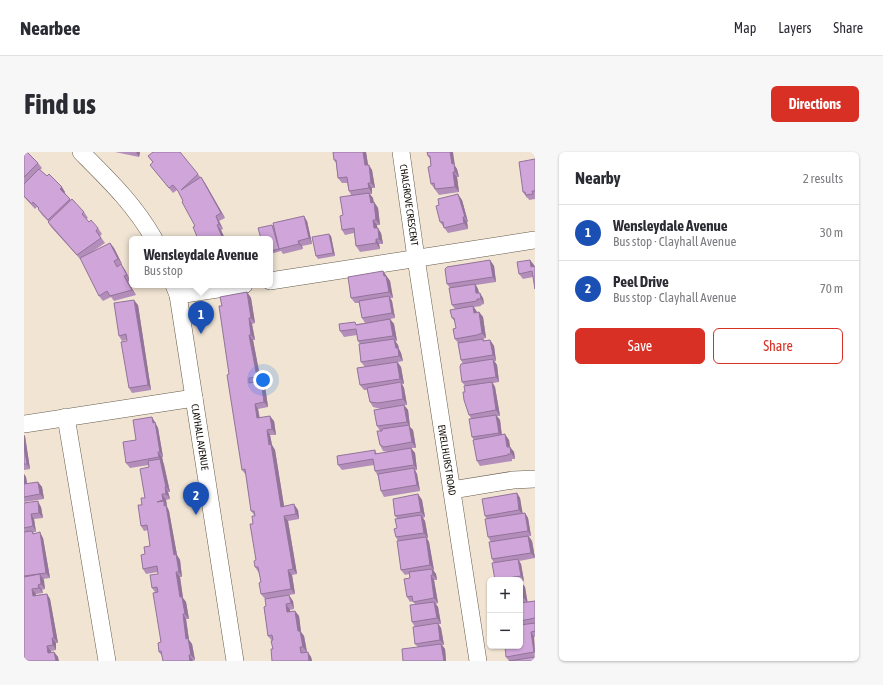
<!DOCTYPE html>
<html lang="en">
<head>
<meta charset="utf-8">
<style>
  :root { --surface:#fff; --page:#f7f7f7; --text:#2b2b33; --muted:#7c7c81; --line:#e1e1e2; --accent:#d93025 }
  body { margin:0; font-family:"Asap Condensed",sans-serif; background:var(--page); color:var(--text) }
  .controls { position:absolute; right:12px; bottom:12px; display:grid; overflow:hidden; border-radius:6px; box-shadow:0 1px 3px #0004 }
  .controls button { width:36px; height:36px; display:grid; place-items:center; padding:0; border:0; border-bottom:1px solid var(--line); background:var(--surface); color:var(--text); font:20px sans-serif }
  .you { position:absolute; left:239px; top:228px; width:14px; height:14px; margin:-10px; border:3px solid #fff; border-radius:50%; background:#1a73e8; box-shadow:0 0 0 6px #1a73e833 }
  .badge { display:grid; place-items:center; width:26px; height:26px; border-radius:50%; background:var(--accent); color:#fff; font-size:13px; font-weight:700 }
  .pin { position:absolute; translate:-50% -33px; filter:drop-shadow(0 1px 2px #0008) }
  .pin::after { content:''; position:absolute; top:21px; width:14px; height:12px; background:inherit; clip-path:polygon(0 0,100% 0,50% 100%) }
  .popup { position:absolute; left:105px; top:84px; width:144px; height:52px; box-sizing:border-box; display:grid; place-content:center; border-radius:6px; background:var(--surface); filter:drop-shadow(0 1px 3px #0005); font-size:13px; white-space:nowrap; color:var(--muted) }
  .popup b { font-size:15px; color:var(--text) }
  .popup::after { content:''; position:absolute; left:50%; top:100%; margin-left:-8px; border:8px solid transparent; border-top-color:var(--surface) }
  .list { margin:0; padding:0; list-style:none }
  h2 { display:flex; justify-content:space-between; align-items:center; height:52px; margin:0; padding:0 16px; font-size:17px }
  h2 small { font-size:13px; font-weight:400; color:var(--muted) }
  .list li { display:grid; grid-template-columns:26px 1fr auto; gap:12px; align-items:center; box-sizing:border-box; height:56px; padding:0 16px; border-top:1px solid var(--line) }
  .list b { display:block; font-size:15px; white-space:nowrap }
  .list p { margin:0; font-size:13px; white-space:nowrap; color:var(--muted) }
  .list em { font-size:13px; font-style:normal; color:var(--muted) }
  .actions { display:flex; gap:8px; padding:12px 16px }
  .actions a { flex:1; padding:9px 0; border:1px solid var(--accent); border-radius:6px; text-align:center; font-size:14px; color:var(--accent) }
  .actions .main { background:var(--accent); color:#fff }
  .map { position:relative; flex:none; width:511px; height:509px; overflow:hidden; border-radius:6px }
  header { display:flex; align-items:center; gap:24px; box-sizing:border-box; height:56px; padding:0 20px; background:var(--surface); border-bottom:1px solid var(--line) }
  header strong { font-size:19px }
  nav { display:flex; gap:22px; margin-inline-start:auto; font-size:14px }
  .intro { display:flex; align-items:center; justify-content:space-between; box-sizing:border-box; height:96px; padding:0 24px }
  h1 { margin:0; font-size:28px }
  .button { padding:10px 18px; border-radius:6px; background:var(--accent); color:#fff; font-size:14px; font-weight:700 }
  main { display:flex; gap:24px; padding:0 24px }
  aside { flex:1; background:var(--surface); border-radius:6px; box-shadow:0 1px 3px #0004 }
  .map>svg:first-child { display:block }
</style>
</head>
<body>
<header>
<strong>Nearbee</strong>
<nav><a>Map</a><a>Layers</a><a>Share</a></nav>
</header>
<div class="intro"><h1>Find us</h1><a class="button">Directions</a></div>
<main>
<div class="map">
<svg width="511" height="509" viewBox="0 0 511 509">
  <rect width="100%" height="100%" fill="#f1e4d3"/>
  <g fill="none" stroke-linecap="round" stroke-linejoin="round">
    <defs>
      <g id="minor">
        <path d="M57 0C84 27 111 53 130 87"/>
        <path d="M377 0 392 106 454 509"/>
        <path d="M246 129 511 88"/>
        <path d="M150 133 154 143 211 509"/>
        <path d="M154 143 220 133"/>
        <path d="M42 265 83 509"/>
        <path d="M0 272 170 246"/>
        <path d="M428 338 489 328 511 327"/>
      </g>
    </defs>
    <use href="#minor" stroke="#665c4d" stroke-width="18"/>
    <use href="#minor" stroke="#fff" stroke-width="17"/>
  </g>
  <g fill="#b38ebb">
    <path d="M0 0 14 11 18 16 16 18 41 40V41L47 48 60 60 64 66 62 67 65 70 74 76 78 82 76 84 81 91 68 100 86 91 90 96 98 112 94 114 97 112 101 118 106 128 104 130 112 143 90 149 87 145 79 149 75 144 57 108 27 75 24 70V69L18 63 14 57H15L13 55 11 57 0 45Z"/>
    <path d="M91 0H116L115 5Z"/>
    <path d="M342 0 344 13 348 18 351 36H348V42H346L349 46 350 50 354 56 356 73H353V76L357 81 359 92H355L356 97 336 100 332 94 330 81 321 83 318 78 319 63 327 43 325 39 323 31H318L314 26 312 11 310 8Z"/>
    <path d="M403 0 431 14 433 17 435 25H433L435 40 415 43 407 32V14L406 7 404 4Z"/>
    <path d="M124 4 174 22 177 26V25L181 31 201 66 195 69 199 77 197 78 201 87H174L171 74 155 41 153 38 149 41 126 13 129 11Z"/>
    <path d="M511 7V47L505 48 504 46H503L499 40Z"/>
    <path d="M438 48 444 70H443L444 77 424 81 416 70Z"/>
    <path d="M283 69 288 92 278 94 279 97 259 102 257 99 246 102V87L248 73 250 75Z"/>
    <path d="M307 84 311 104 294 107 292 104Z"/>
    <path d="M466 108 470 114 472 130 452 133 454 137 455 141 459 146 460 152 457 153V154L450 155 453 160H455L459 165 462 186 459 187 461 189 466 188 470 194 472 209H470L473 213 475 230 469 231 471 235 476 264H473L476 268 478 283 485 288 486 295 490 300 491 307H488V309L456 314 453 309 450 288 448 285 447 266 445 263 441 240V234L438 230 439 212 437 208 434 191 431 187 432 176V171L428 166 431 157 428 153 426 136 423 132Z"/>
    <path d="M506 108 510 114 509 125 499 127 495 122Z"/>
    <path d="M359 119 366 129 369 146H366L368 149 371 166 357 169 366 167 370 172 373 189H371L374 193 375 197 377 201 379 209 374 210 377 215 380 232H378L380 236 383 253H380L384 258 386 275 389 278 392 296H387L391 301 393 318H391L393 322 396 339 360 345 357 339 354 324 351 319 350 313 318 318 314 313 351 298 353 302 364 300 359 299 356 293V279L353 274 357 257 349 255 346 250 343 238H340L336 233 341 215 337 210 336 192 334 189 333 183 320 185 316 179 333 172 341 171 338 166 335 151H331L327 146Z"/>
    <path d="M223 140 227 146 231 171 228 172 231 188H229L237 229 241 234 244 255 234 257 236 266 250 269 252 283H246L248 293 251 298 260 354 274 358 275 367 264 369 273 422 268 423 271 442 241 447 237 442V430L235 421 231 415 232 408 229 372 231 364 227 359 222 323 218 318 205 222 198 154Z"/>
    <path d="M114 153 127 238 108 241 105 236 103 188 98 189 95 184Z"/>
    <path d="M128 265 134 276 139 305H138L139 310 140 312 146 340H144L146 347 142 348 143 354 145 359 153 403 156 408 158 425H156L159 446 162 450 165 467H162L165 488 168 492 171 508 169 509H139L138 504 135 500 137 490 131 440 128 436 134 422V420L122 422 119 417 121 402 126 394 124 378 120 379 117 374 118 353 121 346 125 315V313L106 316 102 311 112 288Z"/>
    <path d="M0 283 1 284 6 317 0 318Z"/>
    <path d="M0 322 2 325 3 332 14 330 18 335 20 347 0 350Z"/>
    <path d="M493 341 496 346 498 361H501L504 366 507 384H505L508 389 511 406 495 409 497 412 500 429 497 430 501 435 503 450 511 449V485H510L511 509H485L482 505 496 494V428H471L470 411 468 407 467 390 464 385 463 367 461 364Z"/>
    <path d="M394 342 398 348 401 365 399 366 401 369 404 386H403L405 390 410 419 412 422 413 428H410L414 451 412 452 414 455 417 472H414L417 476 420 493H418L421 497 422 509H379L394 495 391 492V475L388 470 391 452 389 449 386 450 383 445 386 426 385 422 381 423 377 418 374 389 372 385 374 367 371 364Z"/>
    <path d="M0 351 17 355 19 366 10 367 12 380H9L10 381 19 386 26 426 19 427 21 437 18 438 19 441 12 442V443L23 442 26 447 34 491H32V498L27 499V500H30L34 505 0 506Z"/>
    <path d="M269 449 270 457 266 458V459H271L275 464 277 480 280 484 283 500 287 505 288 509H248L249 497 248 489 244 484 240 455Z"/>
  </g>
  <g fill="#927499">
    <path d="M112 0H116L115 5Z"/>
    <path d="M339 0H342L345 19 341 13Z"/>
    <path d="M426 0H429L431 14 433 17 435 25 431 20 428 12Z"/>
    <path d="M345 13 348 18 351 36 347 31Z"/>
    <path d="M429 20 433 25 435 40 431 35Z"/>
    <path d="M177 25 181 31 201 66 197 61Z"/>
    <path d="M344 31 348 36V42L345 36Z"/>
    <path d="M38 35 41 40 40 42 36 37Z"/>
    <path d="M345 41 349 46 350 56 347 51Z"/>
    <path d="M434 42 438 48 444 70 441 65Z"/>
    <path d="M350 50 354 56 356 73 352 68Z"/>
    <path d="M192 64 195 69 199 77 195 72Z"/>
    <path d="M280 64 283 69 288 92 285 86Z"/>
    <path d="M439 65 443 70 444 77 440 71Z"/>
    <path d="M349 68 353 73 354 82 350 76Z"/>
    <path d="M193 73 197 78 201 87H199Z"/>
    <path d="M354 76 357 81 359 92 355 87Z"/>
    <path d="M305 82 307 84 311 104 309 101Z"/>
    <path d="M352 87 355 92 356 97 352 91Z"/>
    <path d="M274 89 278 94 279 97 275 92Z"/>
    <path d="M86 91 90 96 98 112 94 107Z"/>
    <path d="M466 108 470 114 472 130 469 125Z"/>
    <path d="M506 108 510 113 511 120 507 115Z"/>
    <path d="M97 112 101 118 106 128 103 123Z"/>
    <path d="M359 119 366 129 369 146 365 140 360 124Z"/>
    <path d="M100 124 104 130 112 143 108 138Z"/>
    <path d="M451 132 454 137 456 146 452 141Z"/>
    <path d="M223 140 227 146 231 171 227 166Z"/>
    <path d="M456 141 459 146 460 152 457 147Z"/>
    <path d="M365 144 368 149 371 166 368 161Z"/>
    <path d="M110 148 114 153 127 238 124 233Z"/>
    <path d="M449 154 453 160 454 166 450 161Z"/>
    <path d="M455 160 459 165 462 186 458 181Z"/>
    <path d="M225 166 228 172 231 188 227 183Z"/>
    <path d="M366 167 370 172 373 189 369 184Z"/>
    <path d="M225 183 229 188 237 230 233 225Z"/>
    <path d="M370 187 374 193 375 197 377 201 379 209 375 204 372 196Z"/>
    <path d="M466 188 470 194 472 209 469 203Z"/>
    <path d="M469 207 473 213 475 230 472 225Z"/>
    <path d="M373 210 377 215 380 232 376 227Z"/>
    <path d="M237 229 241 234 244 255 240 250Z"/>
    <path d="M377 230 380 236 383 253 379 247Z"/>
    <path d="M468 230 471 235 476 264 472 258Z"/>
    <path d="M231 252 234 257 236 271 233 266Z"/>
    <path d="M380 253 384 258 386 275 389 278 392 296 388 290 385 273 383 270Z"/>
    <path d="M472 263 476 268 478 286 475 281Z"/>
    <path d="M246 264 250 269 252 283 248 277Z"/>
    <path d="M128 265 134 276 139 305 136 300 129 271Z"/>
    <path d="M243 278 246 283 248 293 251 298 261 360 257 355Z"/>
    <path d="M481 282 485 288 486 295 490 300 491 307 483 295Z"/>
    <path d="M0 283 1 284 6 317 3 312 0 295Z"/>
    <path d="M387 296 391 301 393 318 390 313Z"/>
    <path d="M134 300 138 305 146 340 142 335Z"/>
    <path d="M390 316 393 322 396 339 393 333Z"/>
    <path d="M0 322 2 325 4 337 0 332Z"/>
    <path d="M14 330 18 335 20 347 16 342Z"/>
    <path d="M141 335 144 340 146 347 142 342Z"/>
    <path d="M493 341 496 346 499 363 495 358Z"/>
    <path d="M138 342 142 348 143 354 139 348Z"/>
    <path d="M394 342 398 348 401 365 397 360Z"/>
    <path d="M14 349 17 355 19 366 15 361Z"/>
    <path d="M140 349 145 359 153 403 156 408 158 425 155 420 150 403Z"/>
    <path d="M270 352 274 358 275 367 272 362Z"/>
    <path d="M501 361 504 366 507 384 504 379Z"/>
    <path d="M7 362 10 367 12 380 9 374Z"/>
    <path d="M397 363 401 369 404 386 400 381Z"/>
    <path d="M260 364 264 369 273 422 269 417Z"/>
    <path d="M16 380 19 386 26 426 22 421Z"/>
    <path d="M504 384 508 389 511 406 507 401Z"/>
    <path d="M402 385 405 390 410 418 406 413Z"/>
    <path d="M494 407 497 412 500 429 497 424Z"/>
    <path d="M408 417 412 422 413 428 409 423Z"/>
    <path d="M264 418 268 423 271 442 267 437Z"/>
    <path d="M152 420 156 425 159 446 162 450 165 467 161 462 156 445Z"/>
    <path d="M16 422 20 428 21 437 17 432Z"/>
    <path d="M407 423 410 428 414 451 410 446Z"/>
    <path d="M497 430 501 435 504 452 500 446Z"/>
    <path d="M14 433 18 438 19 441 15 436Z"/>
    <path d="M8 437 12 442 13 449 9 444Z"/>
    <path d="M23 442 26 447 34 491 30 486Z"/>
    <path d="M265 443 269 449 270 457 267 451Z"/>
    <path d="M410 450 414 455 417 472 413 466Z"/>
    <path d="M262 452 266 458 267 465 263 460Z"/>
    <path d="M271 459 275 464 277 480 280 484 283 500 279 495 274 479Z"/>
    <path d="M159 462 162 467 165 488 168 492 171 508 167 503 162 487Z"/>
    <path d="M414 471 417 476 420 493 416 488Z"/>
    <path d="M507 480 510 485 511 501 510 500Z"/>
    <path d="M28 486 32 491V498L29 493Z"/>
    <path d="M417 492 421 497 422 509H420Z"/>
    <path d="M23 494 27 499 28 506 24 501Z"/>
    <path d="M30 500 34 505 35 509H32Z"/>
    <path d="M284 500 287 505 288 509H285Z"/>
    <path d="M165 503 169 509H166Z"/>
  </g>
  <g fill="#d0a5da" stroke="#927499">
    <path d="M0 0H3L14 11 0 25Z"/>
    <path d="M129 0H156L174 22 157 38 177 25 197 61 192 64 195 72 193 73 199 87H174L169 75 171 74 158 50 159 49 154 39 149 33 145 36 126 13 129 10 124 4Z"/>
    <path d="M309 0H339L341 13H345L347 31H344L345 36 325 39 323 25 314 26 312 8H310Z"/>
    <path d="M403 0H426L428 12 430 11 431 20H429L431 35 411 37 410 31 407 32 404 15 407 14 406 4H404Z"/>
    <path d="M511 7V39H508L509 42 502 43 501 40H499L495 10Z"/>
    <path d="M15 17 23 24 25 22 38 35 36 37 46 47 24 68 14 57 15 56 9 50 8 52 0 44V32Z"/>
    <path d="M345 41 347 51 350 50 352 68H349L350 76H354L355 87H352V91L332 94 330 76 318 78 316 64 319 63 316 45Z"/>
    <path d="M434 42 441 65H439L440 71 420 76 419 70H416L412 54 415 53 414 47Z"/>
    <path d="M48 47 60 60 58 62 65 70 67 68 74 76 72 79 77 86 53 103 24 70Z"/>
    <path d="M280 64 285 86 274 89 275 92 255 97 249 71Z"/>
    <path d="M248 73 255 97 246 99V87H237L234 76Z"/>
    <path d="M305 82 309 101 292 104 288 85Z"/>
    <path d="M86 91 94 107 90 109 93 115 97 112 103 123 100 124 108 138 86 144 83 139 75 144 56 106Z"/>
    <path d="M466 108 469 125 423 132 421 117 423 115Z"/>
    <path d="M506 108 507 115 511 114V137L508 119 495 122 493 110Z"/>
    <path d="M359 119 360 124H362L365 140 327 146 324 125Z"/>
    <path d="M451 132 452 141H456L457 147H453V149L428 153 425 136Z"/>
    <path d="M223 140 227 166H225L227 183H225L233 225 225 226V231L237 229 240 250 231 252 233 266 246 264 248 277 243 278 245 293 247 292 257 355 270 352 272 362 260 364 269 417 264 418 267 437 237 442 235 431 237 430 234 415H231L230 409 232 408 226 372H229L228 364H231L230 359H227L221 317 218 318 203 223 205 222 195 154H198L196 145Z"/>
    <path d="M365 144 368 161 338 166 335 149Z"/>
    <path d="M110 148 124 233 105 236 97 190 103 189 102 182 95 184 90 151Z"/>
    <path d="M449 154 450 161 455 160 458 181 453 183 431 187 429 177 432 176 430 166H428L426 158Z"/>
    <path d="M366 167 369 184 334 189 332 177 316 179 315 172 331 170 332 173Z"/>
    <path d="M370 187 372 196H374L375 204 337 210 335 192Z"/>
    <path d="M459 187V189L466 188 469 203 437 208 434 191Z"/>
    <path d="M469 207 472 225 438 230 436 215 437 212Z"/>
    <path d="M373 210 376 227 336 233 333 216Z"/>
    <path d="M377 230 379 247 354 251 346 250 343 236Z"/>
    <path d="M468 230 472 258 445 263 440 248 439 240H441L440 234Z"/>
    <path d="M380 253 383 270 353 274 350 258Z"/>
    <path d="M472 263 475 281 448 285 445 267Z"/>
    <path d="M128 265 129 271 131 270 136 300H134L135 305 102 311 99 290 112 288 109 268Z"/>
    <path d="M385 273 388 290 360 295 356 293 353 279H358V277Z"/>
    <path d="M481 282 483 295H486L487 302H484V303L453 309 449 288Z"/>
    <path d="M0 295 3 312H0Z"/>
    <path d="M387 296 390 313 351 319 349 307 314 313 313 304 351 298V302Z"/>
    <path d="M136 307 142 335H141L142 342H138L139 348 133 350 140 349V354L142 353 150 403 152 402 155 420H152L156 445H158L161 462H159L162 487 164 486 167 503H165L166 509H139L137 499 135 500 134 491 137 490 129 441 134 440 133 435 128 436 126 423 134 422 133 414 119 417 117 403 121 402 120 395 126 394 123 373 117 374 114 353H118L117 346H121L116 317 125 315 124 309Z"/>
    <path d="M390 316 393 333 357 339 354 322Z"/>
    <path d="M14 330 16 342 0 345V331V332Z"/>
    <path d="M493 341 495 358 461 364 458 347Z"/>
    <path d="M394 342 397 360 371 364 369 347Z"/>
    <path d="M14 349 15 361 7 362 9 374 0 376V351Z"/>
    <path d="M501 361 504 379 464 385 461 367Z"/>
    <path d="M397 363 400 381 372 385 370 377 373 376 371 367Z"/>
    <path d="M8 379 9 382 16 380 22 421 0 424V380Z"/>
    <path d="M504 384 507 401 468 407 465 390Z"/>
    <path d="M402 385 406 413 377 418 373 389Z"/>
    <path d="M494 407 497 424 471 428 468 411Z"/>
    <path d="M408 417 409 423H407L410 446 389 450 388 444 383 445 380 427 386 426 385 420Z"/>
    <path d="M16 422 17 432 14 433 15 436 8 437 9 444 23 442 30 486H28L29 493 23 494 24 501 30 500 32 509H1L0 506V425Z"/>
    <path d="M496 430H497L500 446 496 447Z"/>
    <path d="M265 443 267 451 262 452 263 460 271 459 274 479H276L279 495H276L277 501 284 500 285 509H248L247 497H249L247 489 249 488 248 483 244 484 240 455 242 454 241 447Z"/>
    <path d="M511 449V466L496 469V451Z"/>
    <path d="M410 450 413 466 388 470 386 453Z"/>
    <path d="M414 471 416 488 391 492 389 475Z"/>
    <path d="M511 471V479L507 480 510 500 482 505 481 494H496V473Z"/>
    <path d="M417 492 420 509H379L378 497Z"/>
    <path d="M511 505V509H485Z"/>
  </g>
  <g text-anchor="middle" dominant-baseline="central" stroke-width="3.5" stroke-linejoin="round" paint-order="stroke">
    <g font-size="10" fill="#0f0b06" stroke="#fff">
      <text transform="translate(385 53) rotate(82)">CHALGROVE CRESCENT</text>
      <text transform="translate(176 285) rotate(81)">CLAYHALL AVENUE</text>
      <text transform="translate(423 308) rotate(81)">EWELLHURST ROAD</text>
    </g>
  </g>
</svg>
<div class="controls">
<button>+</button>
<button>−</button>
</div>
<div class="you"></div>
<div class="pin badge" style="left:177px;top:182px;background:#1a4fb4">1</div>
<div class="popup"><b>Wensleydale Avenue</b>Bus stop</div>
<div class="pin badge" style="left:172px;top:363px;background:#1a4fb4">2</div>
</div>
<aside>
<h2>Nearby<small>2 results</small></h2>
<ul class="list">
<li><span class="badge" style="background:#1a4fb4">1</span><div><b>Wensleydale Avenue</b><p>Bus stop · Clayhall Avenue</p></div><em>30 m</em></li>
<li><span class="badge" style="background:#1a4fb4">2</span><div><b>Peel Drive</b><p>Bus stop · Clayhall Avenue</p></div><em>70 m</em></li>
</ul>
<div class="actions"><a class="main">Save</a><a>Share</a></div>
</aside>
</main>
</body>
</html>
